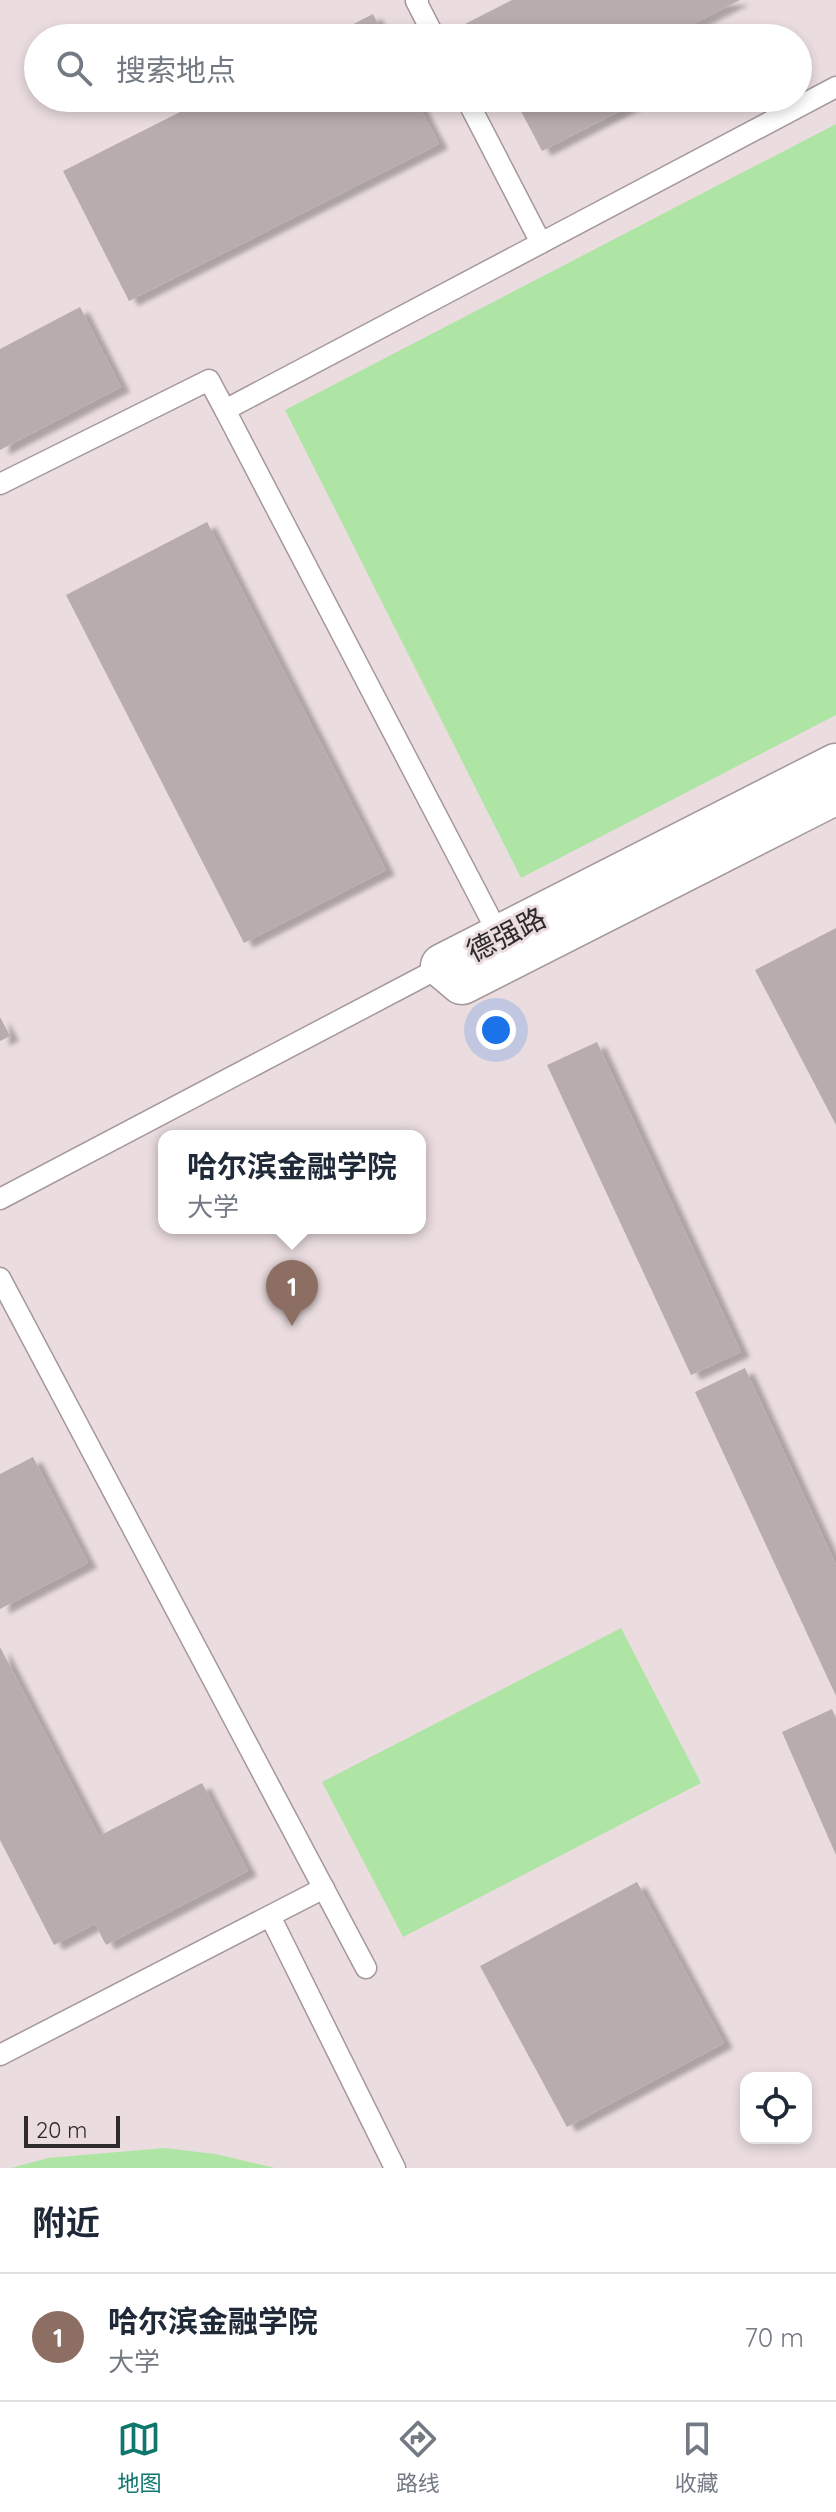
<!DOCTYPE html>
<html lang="zh">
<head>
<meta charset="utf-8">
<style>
  :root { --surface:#fff; --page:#f2f2f3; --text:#1f2937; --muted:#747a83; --line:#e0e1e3; --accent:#0f766e }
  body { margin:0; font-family:Quicksand,"Noto Sans SC",sans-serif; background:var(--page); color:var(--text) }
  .controls { position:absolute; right:24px; bottom:24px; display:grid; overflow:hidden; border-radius:16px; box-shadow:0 4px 12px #0003 }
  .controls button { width:72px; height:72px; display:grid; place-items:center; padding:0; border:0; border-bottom:2px solid var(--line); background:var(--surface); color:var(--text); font:40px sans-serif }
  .scale { position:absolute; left:24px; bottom:20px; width:96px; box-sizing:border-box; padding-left:8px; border:4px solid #2f2a2b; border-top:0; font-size:22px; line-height:28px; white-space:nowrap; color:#2f2a2b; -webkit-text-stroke:6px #ebdddf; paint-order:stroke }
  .you { position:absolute; left:496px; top:1030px; width:28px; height:28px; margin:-20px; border:6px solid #fff; border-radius:50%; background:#1a73e8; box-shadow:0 0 0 12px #1a73e833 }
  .badge { display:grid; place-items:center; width:52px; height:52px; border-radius:50%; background:var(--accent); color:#fff; font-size:26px; font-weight:700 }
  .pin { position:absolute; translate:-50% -66px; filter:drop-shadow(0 2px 4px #0008) }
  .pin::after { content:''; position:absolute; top:42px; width:28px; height:24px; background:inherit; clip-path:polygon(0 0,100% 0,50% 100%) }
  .popup { position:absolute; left:158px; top:1130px; width:268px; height:104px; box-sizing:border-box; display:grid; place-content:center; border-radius:16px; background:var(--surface); filter:drop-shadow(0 2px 6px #0005); font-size:26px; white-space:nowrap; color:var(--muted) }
  .popup b { font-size:30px; color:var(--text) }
  .popup::after { content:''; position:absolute; left:50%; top:100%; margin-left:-16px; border:16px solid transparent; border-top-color:var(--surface) }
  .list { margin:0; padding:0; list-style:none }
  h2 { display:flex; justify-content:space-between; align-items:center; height:104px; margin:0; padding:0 32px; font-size:34px }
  h2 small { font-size:26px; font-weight:400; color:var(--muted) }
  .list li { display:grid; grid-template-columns:52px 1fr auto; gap:24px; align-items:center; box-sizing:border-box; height:128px; padding:0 32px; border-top:2px solid var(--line) }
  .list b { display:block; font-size:30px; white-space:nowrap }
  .list p { margin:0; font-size:26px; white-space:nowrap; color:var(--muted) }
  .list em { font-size:26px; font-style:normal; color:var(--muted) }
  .icon { flex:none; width:44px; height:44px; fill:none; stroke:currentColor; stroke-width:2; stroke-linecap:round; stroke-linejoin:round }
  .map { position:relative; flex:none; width:836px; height:2168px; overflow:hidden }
  .search { position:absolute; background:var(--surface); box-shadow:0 4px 12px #0003; left:24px; right:24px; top:24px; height:88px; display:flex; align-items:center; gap:20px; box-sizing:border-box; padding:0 28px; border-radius:44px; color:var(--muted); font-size:30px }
  .sheet { height:232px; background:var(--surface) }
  nav { display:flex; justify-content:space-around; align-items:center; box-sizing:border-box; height:112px; border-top:2px solid var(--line); background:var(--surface); font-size:22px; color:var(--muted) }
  nav a { display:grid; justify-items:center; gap:4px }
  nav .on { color:var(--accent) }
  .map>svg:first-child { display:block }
</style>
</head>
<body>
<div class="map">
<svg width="836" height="2168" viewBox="0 0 836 2168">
  <defs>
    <filter id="shadow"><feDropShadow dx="9" dy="5" stdDeviation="2" flood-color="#0004"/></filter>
  </defs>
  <rect width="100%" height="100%" fill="#ebdddf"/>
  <g fill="#aee5a5">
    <path d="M836 124V715L521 878 285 410Z"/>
    <path d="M621 1628 701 1783 403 1937 322 1782Z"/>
    <path d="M165 2148 215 2154 275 2168H11L48 2158Z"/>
  </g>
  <g fill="#b9acad" filter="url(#shadow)">
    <path d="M512 0H740L666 38H649L645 29 628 38H462L457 28Z"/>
    <path d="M373 14 385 38H326Z"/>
    <path d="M208 98H415L439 144 129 301 63 171Z"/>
    <path d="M514 98H635L637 102 542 151Z"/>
    <path d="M80 307 121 387 0 450V349Z"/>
    <path d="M207 522 386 870 244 943 66 595Z"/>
    <path d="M836 928V1125L755 970Z"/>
    <path d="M0 1017 10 1036 0 1041Z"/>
    <path d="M597 1042 741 1352 691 1375 547 1065Z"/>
    <path d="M745 1368 836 1565V1696L695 1392Z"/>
    <path d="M33 1457 88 1563 0 1609V1474Z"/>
    <path d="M0 1647 99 1836 202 1783 248 1871 106 1945 95 1924 54 1945 0 1840Z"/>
    <path d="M832 1709 836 1719V1855L782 1732Z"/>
    <path d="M637 1882 724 2043 567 2127 480 1966Z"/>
  </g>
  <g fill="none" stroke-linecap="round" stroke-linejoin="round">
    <defs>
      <g id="service">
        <path d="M418 0 416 1 435 38"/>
        <path d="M466 98 541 243"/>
        <path d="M0 484 209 380 225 410"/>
        <path d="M500 937 225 410 836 87"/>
        <path d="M0 1199 443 966"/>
        <path d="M0 1278 366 1968"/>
        <path d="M270 1916 395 2168"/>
        <path d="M0 2055 324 1888"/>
      </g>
      <path id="tertiary" d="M836 766 443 966 462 982 836 792"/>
    </defs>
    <use href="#service" stroke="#a5989a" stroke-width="23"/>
    <use href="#tertiary" stroke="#a5989a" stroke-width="47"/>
    <use href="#service" stroke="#fff" stroke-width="20"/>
    <use href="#tertiary" stroke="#fff" stroke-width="44"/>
  </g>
  <g text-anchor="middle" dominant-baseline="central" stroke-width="6" stroke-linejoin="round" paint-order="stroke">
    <g font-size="28" fill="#2f2a2b" stroke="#ebdddf">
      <text transform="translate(506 934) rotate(-27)">德强路</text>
    </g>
  </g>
</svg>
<div class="controls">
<button><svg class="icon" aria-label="locate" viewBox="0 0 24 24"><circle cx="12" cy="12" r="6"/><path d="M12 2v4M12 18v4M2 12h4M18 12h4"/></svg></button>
</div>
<div class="scale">20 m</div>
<div class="you"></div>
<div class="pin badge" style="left:292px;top:1326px;background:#8d6e63">1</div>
<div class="popup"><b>哈尔滨金融学院</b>大学</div>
<div class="search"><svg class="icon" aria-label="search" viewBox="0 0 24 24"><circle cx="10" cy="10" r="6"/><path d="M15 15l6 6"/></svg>搜索地点</div>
</div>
<section class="sheet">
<h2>附近<small></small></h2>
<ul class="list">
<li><span class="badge" style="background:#8d6e63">1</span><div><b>哈尔滨金融学院</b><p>大学</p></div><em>70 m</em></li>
</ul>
</section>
<nav>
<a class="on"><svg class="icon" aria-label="map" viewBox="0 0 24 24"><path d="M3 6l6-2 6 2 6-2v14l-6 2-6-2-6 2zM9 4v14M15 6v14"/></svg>地图</a>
<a><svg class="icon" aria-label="directions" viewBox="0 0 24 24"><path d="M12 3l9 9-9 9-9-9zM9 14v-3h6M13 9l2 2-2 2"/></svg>路线</a>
<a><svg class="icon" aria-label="saved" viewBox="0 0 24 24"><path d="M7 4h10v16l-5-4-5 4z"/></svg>收藏</a>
</nav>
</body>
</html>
